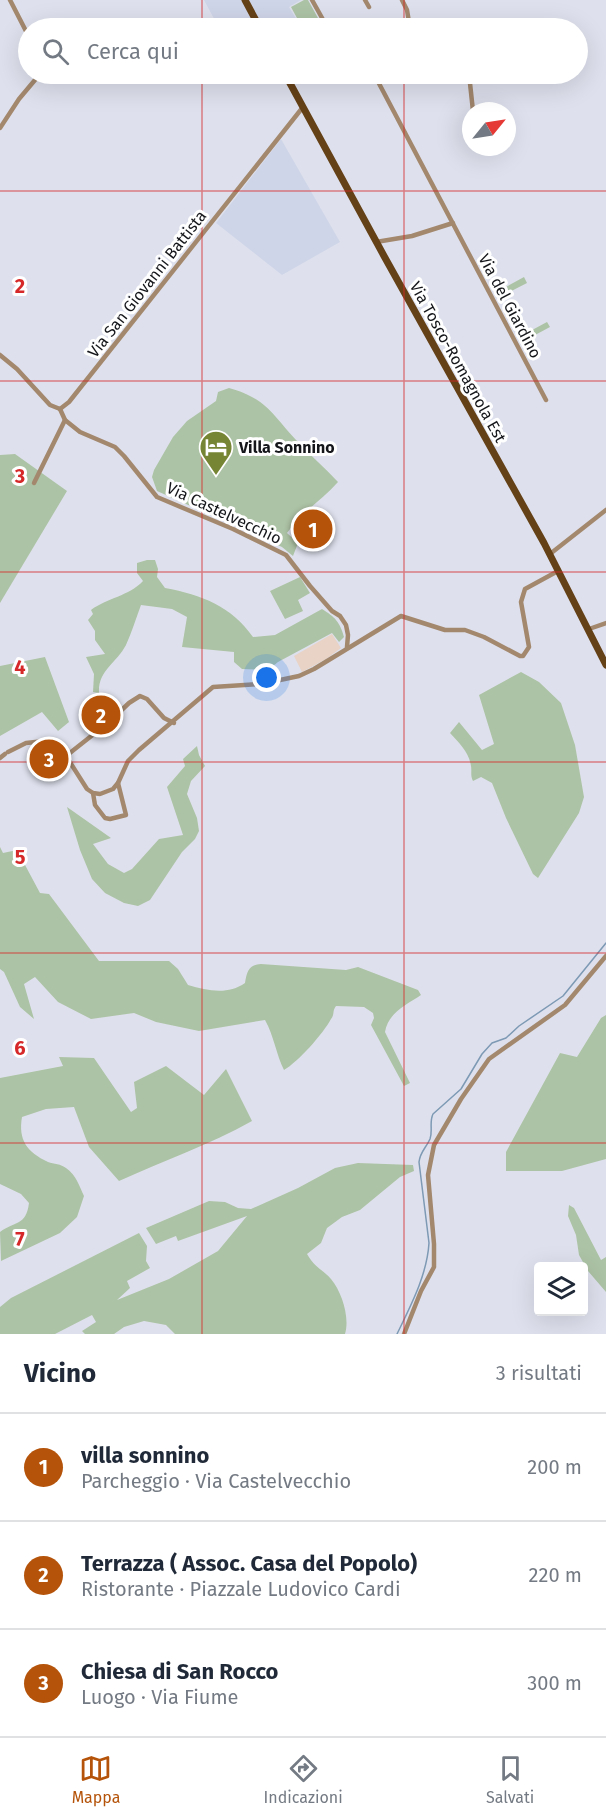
<!DOCTYPE html>
<html lang="it">
<head>
<meta charset="utf-8">
<style>
  :root { --surface:#fff; --page:#f2f2f3; --text:#1f2937; --muted:#747a83; --line:#e0e1e3; --accent:#b45309 }
  body { margin:0; font-family:"Fira Sans",sans-serif; background:var(--page); color:var(--text) }
  .controls { position:absolute; right:18px; bottom:18px; display:grid; overflow:hidden; border-radius:6px; box-shadow:0 6px 24px #0002 }
  .controls button { width:54px; height:54px; display:grid; place-items:center; padding:0; border:0; border-bottom:2px solid var(--line); background:var(--surface); color:var(--text); font:30px sans-serif }
  .compass { position:absolute; left:462px; top:102px; width:54px; height:54px; border-radius:50%; background:var(--surface); box-shadow:0 6px 24px #0002; rotate:60deg }
  .you { position:absolute; left:267px; top:678px; width:21px; height:21px; margin:-15px; border:4px solid #fff; border-radius:50%; background:#1a73e8; box-shadow:0 0 0 9px #1a73e833 }
  .badge { display:grid; place-items:center; width:39px; height:39px; border-radius:50%; background:var(--accent); color:#fff; font-size:20px; font-weight:700 }
  .pin { position:absolute; translate:-50% -50%; border:3px solid #fff; box-shadow:0 2px 6px #0006 }
  .list { margin:0; padding:0; list-style:none }
  h2 { display:flex; justify-content:space-between; align-items:center; height:78px; margin:0; padding:0 24px; font-size:26px }
  h2 small { font-size:20px; font-weight:400; color:var(--muted) }
  .list li { display:grid; grid-template-columns:39px 1fr auto; gap:18px; align-items:center; box-sizing:border-box; height:108px; padding:0 24px; border-top:2px solid var(--line) }
  .list b { display:block; font-size:22px; white-space:nowrap }
  .list p { margin:0; font-size:20px; white-space:nowrap; color:var(--muted) }
  .list em { font-size:20px; font-style:normal; color:var(--muted) }
  .icon { flex:none; width:33px; height:33px; fill:none; stroke:currentColor; stroke-width:2; stroke-linecap:round; stroke-linejoin:round }
  .map { position:relative; flex:none; width:606px; height:1334px; overflow:hidden }
  .search { position:absolute; background:var(--surface); box-shadow:0 6px 24px #0002; left:18px; right:18px; top:18px; height:66px; display:flex; align-items:center; gap:15px; box-sizing:border-box; padding:0 21px; border-radius:33px; color:var(--muted); font-size:22px }
  .sheet { height:402px; background:var(--surface) }
  nav { display:flex; justify-content:space-around; align-items:center; box-sizing:border-box; height:84px; border-top:2px solid var(--line); background:var(--surface); font-size:16px; color:var(--muted) }
  nav a { display:grid; justify-items:center; gap:3px }
  nav .on { color:var(--accent) }
  .map>svg:first-child { display:block }
</style>
</head>
<body>
<div class="map">
<svg width="606" height="1334" viewBox="0 0 606 1334">
  <rect width="100%" height="100%" fill="#dee1ed"/>
  <g fill="#cfd5e8">
    <path d="M204 0H301L289 7 297 20 280 28H258L253 21 240 28H219Z"/>
    <path d="M281 139 340 242 282 275 216 223Z"/>
  </g>
  <path fill="#e8d3c6" d="M332 634 341 648 326 659 302 672 294 656Z"/>
  <g fill="#adc3a5">
    <path d="M304 0H308L323 27 283 28 298 20 291 7Z"/>
    <path d="M524 277 527 283 498 298 495 293Z"/>
    <path d="M547 322 550 327 522 342 519 337Z"/>
    <path d="M229 388C268 399 272 415 298 442 311 456 325 468 338 482 321 501 302 512 287 533L298 543 293 556 282 547 157 491 152 477 154 470 173 437 187 421 216 401 218 392Z"/>
    <path d="M15 454 67 491 0 603V455Z"/>
    <path d="M147 560H155L158 569 157 577 165 588C202 595 231 606 253 637L275 635 322 609C335 617 340 622 344 637L339 642 332 633 278 662 268 670 242 669 234 662V652L182 647 187 617 172 609 141 605C136 618 132 632 126 645 116 664 98 670 99 693L93 692 94 674 86 657 105 654 95 640V631L88 620 93 614 91 610C107 598 129 596 143 581L137 573V563Z"/>
    <path d="M300 577 310 593 298 600 303 611 285 619 270 591Z"/>
    <path d="M45 657 69 722 58 731 42 712 0 736V666Z"/>
    <path d="M521 672 539 682 561 703 575 745 584 797 579 813 538 878 533 874 506 818 492 783 481 777 473 781C470 775 472 772 471 766 469 752 459 743 450 733L459 722 482 750 494 744 479 695Z"/>
    <path d="M197 746 199 755 205 766 191 781 187 794 197 818 199 831 195 839 182 852 150 900 138 906 124 903 105 893 92 879 80 850 67 807 111 838 93 844 108 864 124 873 132 869 159 839 183 835 167 787 185 766 183 759Z"/>
    <path d="M0 847 3 853 17 850 40 893 49 894 99 961H169L178 969 188 985C208 991 228 995 245 983 247 971 249 965 261 964L346 970 358 967 418 990 421 995C406 1005 388 1013 385 1032L410 1083 404 1086 371 1025 374 1018 373 1013 364 1007 336 1006C332 1011 335 1014 331 1019 323 1034 298 1062 284 1070 276 1054 274 1036 265 1020L199 1031 156 1022 134 1013 91 1019 58 1002 35 977 24 984 34 1019 20 1007 4 972 0 969Z"/>
    <path d="M606 1015V1159L562 1171H506V1152L560 1053 577 1057 601 1018Z"/>
    <path d="M59 1057 94 1058 131 1112 137 1108 134 1082 166 1066 204 1095 226 1069 252 1121C209 1145 163 1161 119 1181L89 1147 74 1107 46 1109 22 1117C18 1140 27 1152 48 1162 54 1164 61 1164 66 1168 76 1175 79 1185 84 1196L77 1217 60 1233 1 1261 0 1232C15 1221 26 1226 29 1203L21 1194 0 1184V1078L63 1066Z"/>
    <path d="M358 1163 413 1165 414 1171 400 1177 360 1210 342 1217 327 1228 321 1243 307 1254C316 1269 321 1268 331 1279 342 1292 350 1318 345 1334H175L166 1325 144 1321 124 1327 114 1334H85L82 1331 96 1322 92 1315 55 1334H0V1307L11 1298 139 1233 147 1246 146 1261 150 1268 127 1281 130 1288 117 1300 169 1279 218 1251 247 1216 178 1241 176 1236 156 1244 146 1228 209 1201 225 1202 238 1208 251 1209 298 1188 335 1168Z"/>
    <path d="M569 1205 574 1208 601 1260 606 1257V1292L588 1271 579 1255 576 1235 568 1216Z"/>
  </g>
  <g fill="none" stroke-linecap="round" stroke-linejoin="round">
    <path stroke="#7d99b4" stroke-width="1.5" d="M397 1334C411 1305 427 1275 429 1243L419 1162C420 1152 426 1148 430 1139 433 1131 429 1122 433 1114L461 1089 482 1054 492 1043 506 1038 519 1026 563 996 606 943"/>
    <g stroke="#a3886e" stroke-width="4.5">
      <path d="M10 0 28 35"/>
      <path d="M312 0 326 25V28"/>
      <path d="M365 0 369 7"/>
      <path d="M402 0 407 10 410 28"/>
      <path d="M374 74 546 400"/>
      <path d="M469 74 473 111"/>
      <path d="M0 128 19 99 40 74"/>
      <path d="M479 147 480 149 493 147"/>
      <path d="M376 242 412 236 453 223"/>
      <path d="M0 355 17 369 50 405 60 409"/>
      <path d="M60 409 65 420 80 432 115 447 124 456 157 497 233 529 286 555 310 586 332 611 340 616 346 625 348 635 347 647"/>
      <path d="M60 409 69 402 303 107"/>
      <path d="M34 483 65 420"/>
      <path d="M550 554 606 510"/>
      <path d="M589 629 606 623"/>
      <path d="M8 752 26 743 45 741 57 752 66 756 87 789 93 793 100 794 113 789 118 783 128 761 139 750 213 687 261 684 299 676 314 669 401 616 445 630H465L484 637 520 656H523L529 647 521 602 525 589 558 571"/>
      <path d="M66 756 109 722 129 703 140 696 147 699 164 718 174 723"/>
      <path d="M0 758 5 754"/>
      <path d="M93 793 95 805 105 818 110 819 126 815 118 783"/>
      <path d="M404 1334 421 1291 434 1267V1244L428 1175 434 1145 461 1099 489 1059 565 1005 606 956"/>
    </g>
    <g stroke="#654117" stroke-width="7">
      <path d="M245 0 260 28"/>
      <path d="M285 74 384 256 544 543 606 665"/>
    </g>
  </g>
  <path fill="none" stroke="#d62828" stroke-width="1.5" stroke-opacity="0.55" d="M202 0V28M404 0V28M202 74V1334M404 74V1334M0 191H606M0 381H606M0 572H606M0 762H606M0 953H606M0 1143H606"/>
  <defs>
    <symbol id="hotel-pin" viewBox="-11 -11 22 30"><path d="M0 17L-7.5 6A9.5 9.5 0 1 1 7.5 6Z" fill="#768533" stroke="#fff"/><path d="M-6-4.5h1.5V1H6V5H4.5V3h-9V5H-6ZM-4 0a1.8 1.8 0 1 1 3.6 0ZM.5 0V-2.5h3Q6-2.5 6 0Z" fill="#fff"/></symbol>
  </defs>
  <g fill-rule="evenodd">
    <use href="#hotel-pin" x="197" y="428" width="38" height="52"/>
  </g>
  <g text-anchor="middle" dominant-baseline="central" stroke-width="6" stroke-linejoin="round" paint-order="stroke">
    <g font-size="16" fill="#14161a" stroke="#fff">
      <text transform="translate(147 284) rotate(-52)">Via San Giovanni Battista</text>
      <text transform="translate(510 306) rotate(62)">Via del Giardino</text>
      <text transform="translate(458 362) rotate(61)">Via Tosco-Romagnola Est</text>
      <text transform="translate(224 513) rotate(25)">Via Castelvecchio</text>
    </g>
    <g font-size="16" font-weight="bold" fill="#14161a" stroke="#fff" text-anchor="start">
      <text x="239" y="447">Villa Sonnino</text>
    </g>
  </g>
  <g font-size="20" text-anchor="middle" font-weight="bold" fill="#d62828" stroke="#fff" stroke-width="6" stroke-linejoin="round" paint-order="stroke">
    <text x="20" y="293">2</text>
    <text x="20" y="483">3</text>
    <text x="20" y="674">4</text>
    <text x="20" y="864">5</text>
    <text x="20" y="1055">6</text>
    <text x="20" y="1246">7</text>
  </g>
</svg>
<div class="controls">
<button><svg class="icon" aria-label="layers" viewBox="0 0 24 24"><path d="M12 4l9 5-9 5-9-5zM3 14l9 5 9-5"/></svg></button>
</div>
<svg class="compass" viewBox="-18 -18 36 36"><path d="M0-13l5 13h-10z" fill="#e53935"/><path d="M0 13l5-13h-10z" fill="#747a83"/></svg>
<div class="you"></div>
<div class="pin badge" style="left:313px;top:529px">1</div>
<div class="pin badge" style="left:101px;top:715px">2</div>
<div class="pin badge" style="left:49px;top:759px">3</div>
<div class="search"><svg class="icon" aria-label="search" viewBox="0 0 24 24"><circle cx="10" cy="10" r="6"/><path d="M15 15l6 6"/></svg>Cerca qui</div>
</div>
<section class="sheet">
<h2>Vicino<small>3 risultati</small></h2>
<ul class="list">
<li><span class="badge">1</span><div><b>villa sonnino</b><p>Parcheggio · Via Castelvecchio</p></div><em>200 m</em></li>
<li><span class="badge">2</span><div><b>Terrazza ( Assoc. Casa del Popolo)</b><p>Ristorante · Piazzale Ludovico Cardi</p></div><em>220 m</em></li>
<li><span class="badge">3</span><div><b>Chiesa di San Rocco</b><p>Luogo · Via Fiume</p></div><em>300 m</em></li>
</ul>
</section>
<nav>
<a class="on"><svg class="icon" aria-label="map" viewBox="0 0 24 24"><path d="M3 6l6-2 6 2 6-2v14l-6 2-6-2-6 2zM9 4v14M15 6v14"/></svg>Mappa</a>
<a><svg class="icon" aria-label="directions" viewBox="0 0 24 24"><path d="M12 3l9 9-9 9-9-9zM9 14v-3h6M13 9l2 2-2 2"/></svg>Indicazioni</a>
<a><svg class="icon" aria-label="saved" viewBox="0 0 24 24"><path d="M7 4h10v16l-5-4-5 4z"/></svg>Salvati</a>
</nav>
</body>
</html>
